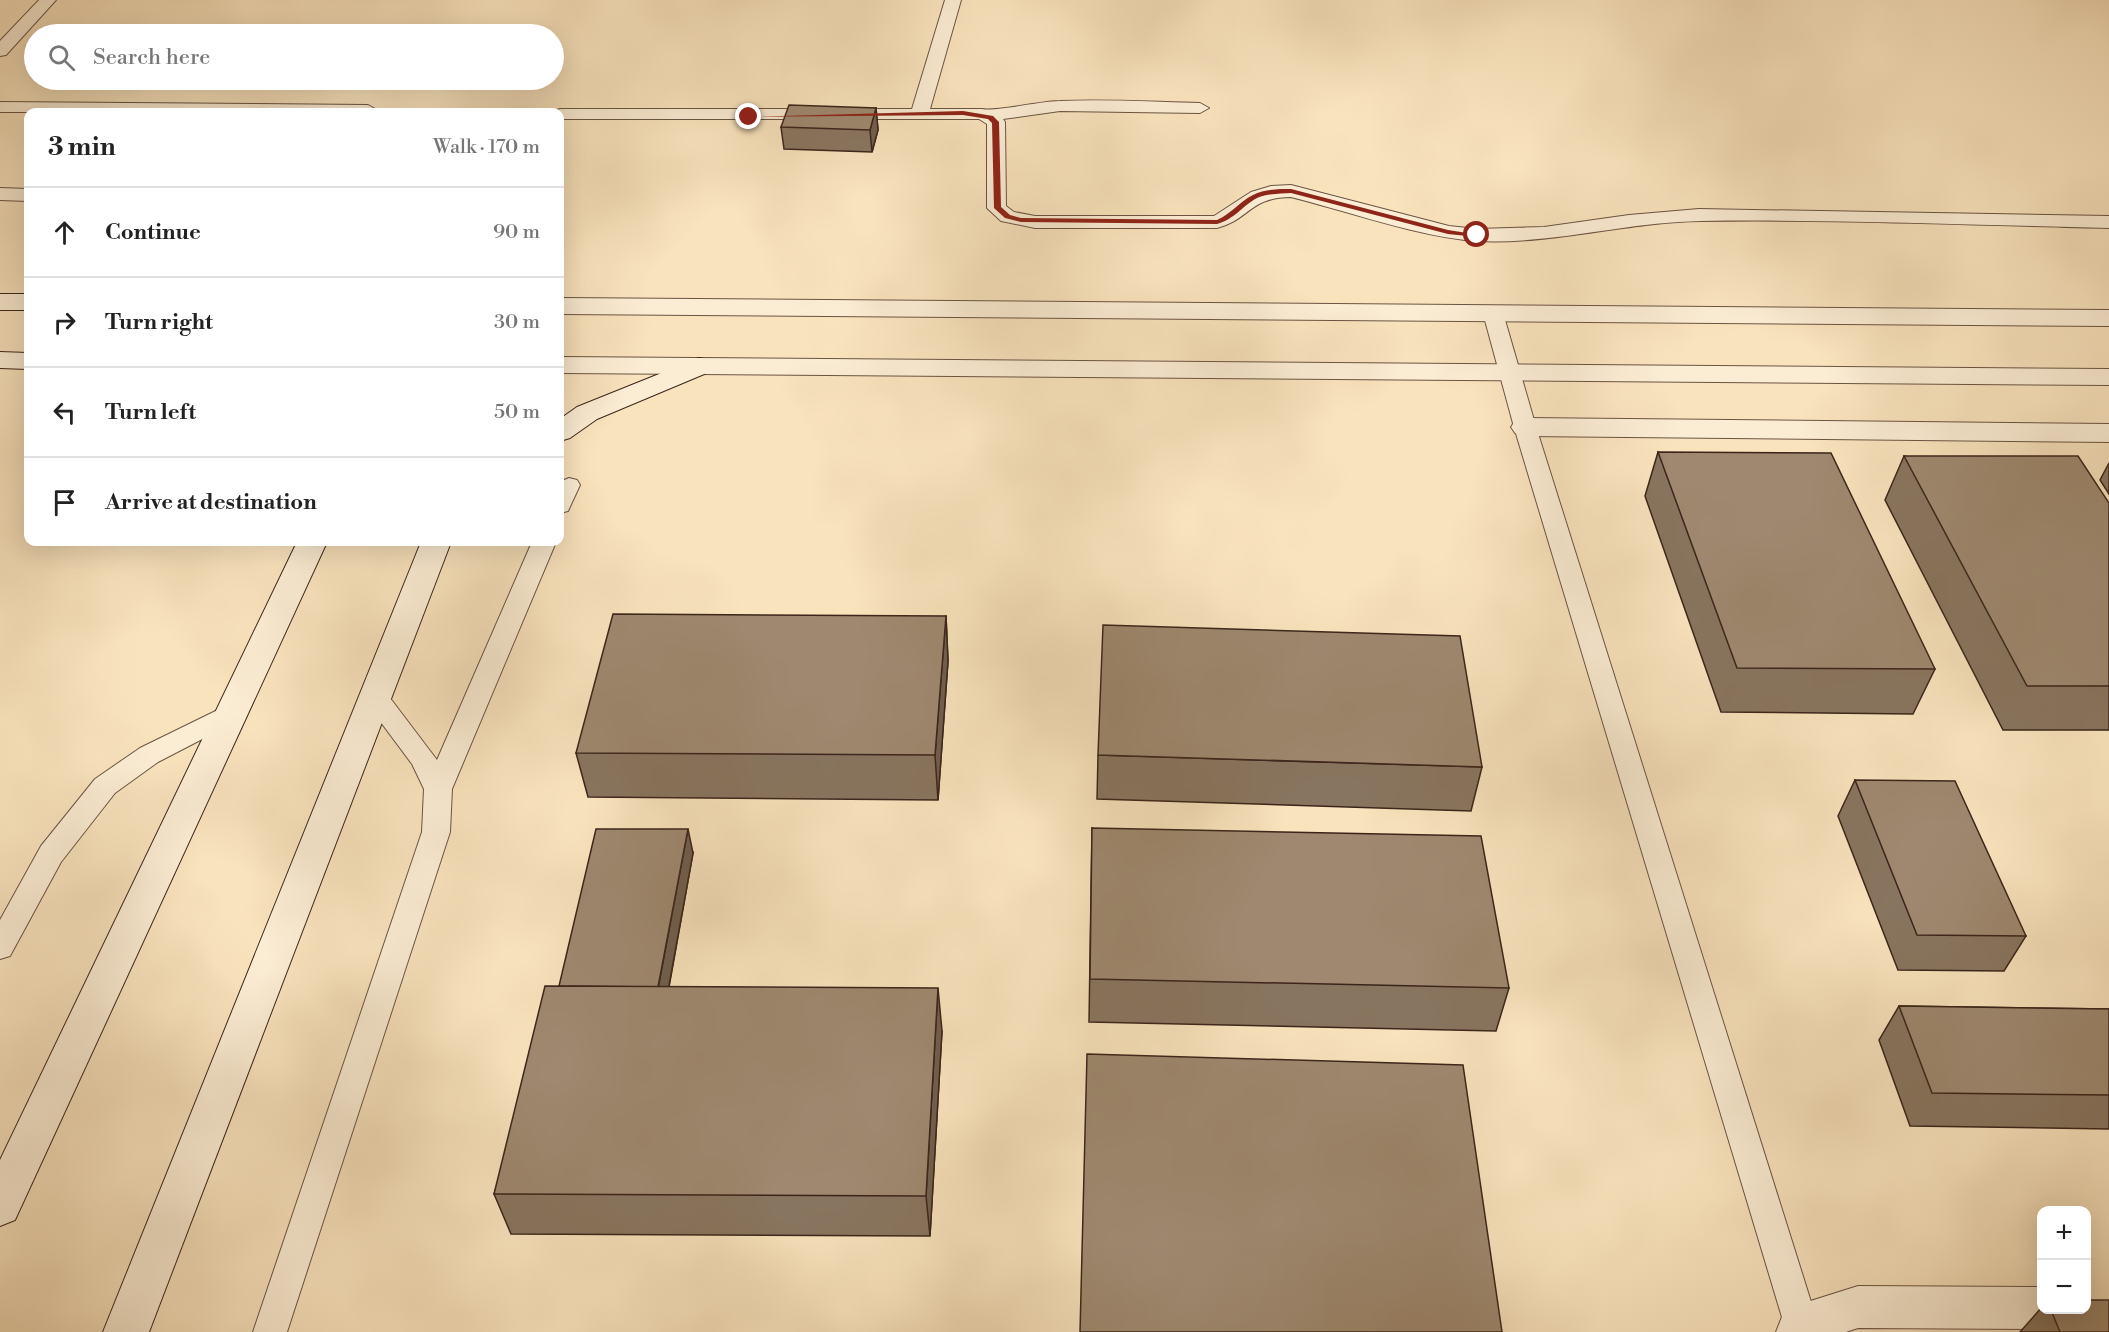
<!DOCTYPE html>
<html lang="en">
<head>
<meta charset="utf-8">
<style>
  :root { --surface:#fff; --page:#f6f6f6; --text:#222; --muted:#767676; --line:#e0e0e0 }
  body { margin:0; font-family:"Libre Bodoni",serif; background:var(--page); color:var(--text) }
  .controls { position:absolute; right:18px; bottom:18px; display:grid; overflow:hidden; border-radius:12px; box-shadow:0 6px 24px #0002 }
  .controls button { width:54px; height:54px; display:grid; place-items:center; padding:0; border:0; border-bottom:2px solid var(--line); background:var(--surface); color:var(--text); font:30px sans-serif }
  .stop { position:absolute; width:18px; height:18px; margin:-14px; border:4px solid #8f2418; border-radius:50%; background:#fff }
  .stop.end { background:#8f2418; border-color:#fff; box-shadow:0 2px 6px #0008 }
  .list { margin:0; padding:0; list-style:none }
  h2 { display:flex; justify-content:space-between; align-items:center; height:78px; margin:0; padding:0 24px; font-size:26px }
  h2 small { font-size:20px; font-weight:400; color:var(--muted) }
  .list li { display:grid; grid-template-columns:39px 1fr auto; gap:18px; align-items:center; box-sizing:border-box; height:90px; padding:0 24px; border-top:2px solid var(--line) }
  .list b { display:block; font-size:22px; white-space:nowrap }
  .list em { font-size:20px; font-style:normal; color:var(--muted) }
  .icon { flex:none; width:33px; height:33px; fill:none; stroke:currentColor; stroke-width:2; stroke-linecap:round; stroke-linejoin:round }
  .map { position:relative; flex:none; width:2109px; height:1332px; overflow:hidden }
  .search { position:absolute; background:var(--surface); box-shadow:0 6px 24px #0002; left:24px; top:24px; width:540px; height:66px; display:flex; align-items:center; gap:15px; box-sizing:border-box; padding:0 21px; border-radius:33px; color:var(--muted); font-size:22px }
  .panel { position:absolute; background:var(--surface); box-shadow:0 6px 24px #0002; left:24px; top:108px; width:540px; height:438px; border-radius:12px }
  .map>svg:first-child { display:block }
</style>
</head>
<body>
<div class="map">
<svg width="2109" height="1332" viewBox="0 0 2109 1332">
  <rect width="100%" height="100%" fill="#f9e3bd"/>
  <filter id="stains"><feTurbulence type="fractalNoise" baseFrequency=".00333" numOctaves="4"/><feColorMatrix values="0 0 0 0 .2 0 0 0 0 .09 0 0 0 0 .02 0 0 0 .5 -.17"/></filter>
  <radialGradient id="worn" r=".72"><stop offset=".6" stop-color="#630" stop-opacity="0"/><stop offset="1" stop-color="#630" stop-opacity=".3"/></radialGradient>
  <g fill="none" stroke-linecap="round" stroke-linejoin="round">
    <defs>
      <g id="service">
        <path d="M39 0H56L6 55 0 56V41Z"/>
        <path d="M945 0H961L930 109H982C994 112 1041 101 1060 101 1107 99 1153 102 1200 103L1209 108 1200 113 1060 111 1003 119 1005 122 1006 206 1014 212 1035 216H1214L1251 192 1271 186 1291 185 1449 226 1477 229 1544 227 1629 215 1699 209 2109 216V228C1973 225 1837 219 1701 221 1626 222 1551 245 1476 241 1419 237 1347 211 1291 197 1250 197 1249 220 1217 228H1035L1001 221 987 208V124L979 119H560V112H552L560 109H912Z"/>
        <path d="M0 102 368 105 377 110 375 112H0Z"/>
        <path d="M0 188 28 189V201L0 200Z"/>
        <path d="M1493 307 1500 309 1503 313 1536 427 1818 1324 1815 1332H1787L1784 1324 1514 427 1483 313 1486 309Z"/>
        <path d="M569 478 577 480 580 485 568 511 560 513V482Z"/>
        <path d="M532 542H556L452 789 450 832 287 1332H253L422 832 424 789 412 764 362 697 366 690 375 688 384 690 437 760Z"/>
        <path d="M232 703 241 705 245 712 241 719 158 762 115 793 61 862 10 956 0 959V920L41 846 95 779 140 748Z"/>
      </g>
      <g id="minor">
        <path d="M1525 418 2109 424V442L1525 436 1515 433 1511 427 1515 421Z"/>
        <path d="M1858 1286 2042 1287V1310H2064L2058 1323 2042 1329 1858 1328 1846 1332H1776L1785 1309Z"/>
      </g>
      <g id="tertiary">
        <path d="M560 298 2109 310V326L560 314Z"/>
        <path d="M560 357 2109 369V385L560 373Z"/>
      </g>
      <g id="secondary">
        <rect x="0" y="294" width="28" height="16"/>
        <path d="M0 352 28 353V369L0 368Z"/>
        <path d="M699 358 709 360 713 366 709 372 597 419 570 438 560 441V419L577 407Z"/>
        <path d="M297 542H327L15 1220 0 1226V1160Z"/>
        <path d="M421 542H451L149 1332H103Z"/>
      </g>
    </defs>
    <use href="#service" stroke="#6a5444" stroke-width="2"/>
    <use href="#minor" stroke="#6a5444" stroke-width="2"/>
    <use href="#tertiary" stroke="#6a5444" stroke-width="2"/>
    <use href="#secondary" stroke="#3b251b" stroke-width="2"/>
    <use href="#service" fill="#fbedd4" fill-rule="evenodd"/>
    <use href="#minor" fill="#fbedd4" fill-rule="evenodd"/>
    <use href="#tertiary" fill="#fbedd4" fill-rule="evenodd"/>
    <use href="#secondary" fill="#fbedd4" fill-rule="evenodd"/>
  </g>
  <g fill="#88755f" stroke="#3b251b" stroke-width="1.5">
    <path d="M876 108 878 130 872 152 784 149 781 127Z"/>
    <path d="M1658 452 1935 669 1913 714 1721 712 1645 496Z"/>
    <path d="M1904 456 2109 503V730H2003L1885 500Z"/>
    <path d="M2109 463V494L2100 480Z"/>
    <path d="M946 616 948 661 938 800 588 797 576 753Z"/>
    <path d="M1098 755 1482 767 1471 811 1097 799Z"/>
    <path d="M1855 780 2026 936 2004 971 1898 970 1838 816Z"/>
    <path d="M1092 828 1509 988 1496 1031 1089 1022Z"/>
    <path d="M693 853 669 987 942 1031 930 1236 511 1234 494 1194 559 986Z"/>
    <path d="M1899 1006 2109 1009V1129L1910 1126 1879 1040Z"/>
    <path d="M2042 1307V1310H2086L2109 1332H2020Z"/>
  </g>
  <g fill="#6f5f4e" stroke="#3b251b" stroke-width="1.5">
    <path d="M876 108 878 130 872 152 870 130Z"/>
    <path d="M946 616 948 661 938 800 935 755Z"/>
    <path d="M688 829 693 853 664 1013 658 989Z"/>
    <path d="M938 988 942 1031 930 1236 926 1196Z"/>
  </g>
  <g fill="#9e886f" stroke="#3b251b" stroke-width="1.5">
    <path d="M789 105 876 108 870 130 781 127Z"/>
    <path d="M1658 452 1831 453 1935 669 1737 668Z"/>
    <path d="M1904 456H2078L2109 503V686H2027Z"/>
    <path d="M613 614 946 616 935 755 576 753Z"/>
    <path d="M1103 625 1460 636 1482 767 1098 755Z"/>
    <path d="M1855 780 1955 781 2026 936 1917 935Z"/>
    <path d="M1092 828 1481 836 1509 988 1090 979Z"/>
    <path d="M596 829H688L658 987 559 986Z"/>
    <path d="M545 986 938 988 926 1196 494 1194Z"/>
    <path d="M1899 1006 2109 1009V1095L1932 1093Z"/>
    <path d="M1087 1054 1463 1065 1502 1332H1080Z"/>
    <path d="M2086 1300H2109V1332H2060L2051 1310H2086Z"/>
  </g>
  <path fill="#8f2418" d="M963 111 993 116 999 122 1001 207 1010 215 1021 218 1217 220C1231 214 1239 202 1253 195 1264 189 1278 189 1291 189L1448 230 1480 235 1477 237 1448 234 1291 193C1280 194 1268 193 1257 198 1242 206 1235 219 1217 224L1021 222 1005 218 994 208 992 123 988 119 963 115 746 117Z"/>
  <rect width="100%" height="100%" filter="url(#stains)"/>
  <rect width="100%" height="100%" fill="url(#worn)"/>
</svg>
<div class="controls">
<button>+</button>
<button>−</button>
</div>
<div class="stop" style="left:1477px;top:235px"></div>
<div class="stop end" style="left:749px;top:117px"></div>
<div class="search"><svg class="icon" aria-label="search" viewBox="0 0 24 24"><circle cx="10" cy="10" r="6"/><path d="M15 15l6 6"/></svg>Search here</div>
<section class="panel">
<h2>3 min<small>Walk · 170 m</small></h2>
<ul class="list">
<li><svg class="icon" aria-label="ahead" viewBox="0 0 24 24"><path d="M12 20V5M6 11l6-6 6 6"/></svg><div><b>Continue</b></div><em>90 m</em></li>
<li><svg class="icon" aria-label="right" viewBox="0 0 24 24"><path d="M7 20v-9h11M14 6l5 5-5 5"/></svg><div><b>Turn right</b></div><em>30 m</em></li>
<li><svg class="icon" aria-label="left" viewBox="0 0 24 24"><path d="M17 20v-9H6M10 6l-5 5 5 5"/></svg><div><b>Turn left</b></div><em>50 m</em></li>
<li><svg class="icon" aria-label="arrive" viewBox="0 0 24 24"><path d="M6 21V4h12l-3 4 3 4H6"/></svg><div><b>Arrive at destination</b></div></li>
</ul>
</section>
</div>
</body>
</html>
